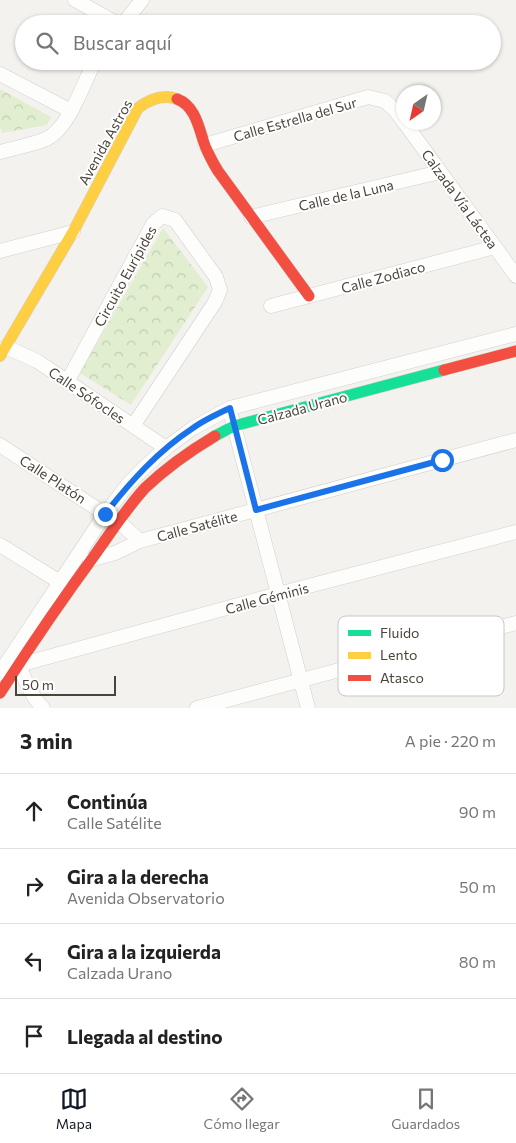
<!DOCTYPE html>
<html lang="es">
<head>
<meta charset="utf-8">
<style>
  :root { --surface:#fff; --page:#f2f2f2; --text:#222; --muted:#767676; --line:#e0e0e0; --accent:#111827 }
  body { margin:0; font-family:Commissioner,sans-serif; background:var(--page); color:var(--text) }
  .compass { position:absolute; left:396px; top:85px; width:45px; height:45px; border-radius:50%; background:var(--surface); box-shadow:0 1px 4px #0004; rotate:214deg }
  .scale { position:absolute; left:15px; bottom:12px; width:101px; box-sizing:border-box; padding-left:5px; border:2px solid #4b4439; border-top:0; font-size:14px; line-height:18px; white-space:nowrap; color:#4b4439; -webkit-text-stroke:4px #fff; paint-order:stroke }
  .stop { position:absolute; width:15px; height:15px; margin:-11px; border:4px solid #1a73e8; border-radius:50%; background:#fff }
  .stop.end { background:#1a73e8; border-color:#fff; box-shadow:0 1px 5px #0008 }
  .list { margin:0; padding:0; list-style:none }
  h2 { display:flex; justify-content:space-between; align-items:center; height:65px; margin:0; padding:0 20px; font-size:21px }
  h2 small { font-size:16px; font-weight:400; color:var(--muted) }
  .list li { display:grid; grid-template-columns:32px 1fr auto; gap:15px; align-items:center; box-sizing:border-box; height:75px; padding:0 20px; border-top:1px solid var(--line) }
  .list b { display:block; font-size:19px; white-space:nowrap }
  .list p { margin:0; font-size:16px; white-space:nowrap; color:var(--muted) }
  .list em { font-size:16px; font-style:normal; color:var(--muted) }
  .icon { flex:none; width:28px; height:28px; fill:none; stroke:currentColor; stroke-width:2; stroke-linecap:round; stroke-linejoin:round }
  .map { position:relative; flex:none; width:516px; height:708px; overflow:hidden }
  .search { position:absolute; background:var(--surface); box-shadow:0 1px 4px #0004; left:15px; right:15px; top:15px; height:55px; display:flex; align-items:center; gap:12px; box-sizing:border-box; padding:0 18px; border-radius:28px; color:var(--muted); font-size:19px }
  .sheet { height:365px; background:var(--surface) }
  nav { display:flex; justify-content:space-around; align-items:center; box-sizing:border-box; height:70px; border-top:1px solid var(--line); background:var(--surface); font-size:14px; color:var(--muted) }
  nav a { display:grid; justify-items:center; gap:2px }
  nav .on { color:var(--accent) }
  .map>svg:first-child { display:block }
</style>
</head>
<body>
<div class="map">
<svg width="516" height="708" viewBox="0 0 516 708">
  <defs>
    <pattern id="forest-crowns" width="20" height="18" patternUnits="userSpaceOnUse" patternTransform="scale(1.25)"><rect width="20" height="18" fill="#e1eecf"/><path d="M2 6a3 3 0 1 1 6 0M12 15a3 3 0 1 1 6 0" fill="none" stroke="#c3cdb2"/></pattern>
  </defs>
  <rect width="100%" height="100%" fill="#f4f2ee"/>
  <g fill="url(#forest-crowns)">
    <path d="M0 89 51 117 47 125 2 133 0 128Z"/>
    <path d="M163 228 208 287 131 405 80 373Z"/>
  </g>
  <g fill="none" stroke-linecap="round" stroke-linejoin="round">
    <defs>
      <g id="street">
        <path d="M75 0 118 24"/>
        <path d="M123 24 142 0"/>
        <path d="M0 74 71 111"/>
        <path d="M404 122 516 276"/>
        <path d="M205 145 368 97 385 101 395 110 404 122"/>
        <path d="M0 152C14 148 32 145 46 139 67 130 82 88 92 67L96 61"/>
        <path d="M251 217 440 172"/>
        <path d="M0 251 73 232"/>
        <path d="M271 306 495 247"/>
        <path d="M6 347 37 361 166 448"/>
        <path d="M67 382 153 224 162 216 175 220 216 277 220 290 215 302 133 426"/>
        <path d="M232 418 308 708"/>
        <path d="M0 445 105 514"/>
        <path d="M118 521 140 541"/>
        <path d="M0 545 60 582"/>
        <path d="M90 560 115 553 140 541 516 440"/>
        <path d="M19 665 278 594 516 532"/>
        <path d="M19 665C25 680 31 696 43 708"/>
        <path d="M0 673 105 514 129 483 147 465 166 448 193 428 230 408 516 334"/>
        <path d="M197 708 516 623"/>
      </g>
      <path id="fast" d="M215 436 234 426 444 370"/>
      <path id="slow" d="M0 356 73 232 138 108C150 99 163 94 177 99"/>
      <g id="jam">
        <path d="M177 99C196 106 199 129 205 146 209 155 213 163 218 171L309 296"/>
        <path d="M444 370 516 351"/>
        <path d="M0 693C31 645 63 598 97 552 112 530 127 508 145 488 166 468 190 451 215 436"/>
      </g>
    </defs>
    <use href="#street" stroke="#d2d0cb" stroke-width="15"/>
    <use href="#fast" stroke="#d3cfc5" stroke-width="12"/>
    <use href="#slow" stroke="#d3cfc5" stroke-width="12"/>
    <use href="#jam" stroke="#d3cfc5" stroke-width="12"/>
    <use href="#street" stroke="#fdfdfc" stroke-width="14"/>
    <use href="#fast" stroke="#16e098" stroke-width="11"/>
    <use href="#slow" stroke="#ffcf43" stroke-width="11"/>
    <use href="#jam" stroke="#f24e42" stroke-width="11"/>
  </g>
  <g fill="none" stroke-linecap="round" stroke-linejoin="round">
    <path stroke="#1a73e8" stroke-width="6" d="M105 514C131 481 158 451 193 428 204 420 217 414 230 408L256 510 442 460"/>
  </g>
  <g text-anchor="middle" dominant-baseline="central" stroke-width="4" stroke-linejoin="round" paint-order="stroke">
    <g font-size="14" fill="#4b4439" stroke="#fff">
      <text transform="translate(295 119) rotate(-16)">Calle Estrella del Sur</text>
      <text transform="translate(105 142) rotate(-61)">Avenida Astros</text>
      <text transform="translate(346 195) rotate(-13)">Calle de la Luna</text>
      <text transform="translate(460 199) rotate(54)">Calzada Vía Láctea</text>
      <text transform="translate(125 276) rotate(-61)">Circuito Eurípides</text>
      <text transform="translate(383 277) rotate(-15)">Calle Zodiaco</text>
      <text transform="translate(87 395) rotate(34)">Calle Sófocles</text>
      <text transform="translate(302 408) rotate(-15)">Calzada Urano</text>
      <text transform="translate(53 479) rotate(33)">Calle Platón</text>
      <text transform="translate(197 526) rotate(-15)">Calle Satélite</text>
      <text transform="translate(267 598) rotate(-15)">Calle Géminis</text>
    </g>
  </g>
  <rect x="338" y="616" width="166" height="80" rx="8" fill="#fff" stroke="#c9c7c4" stroke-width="1"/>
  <rect x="348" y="630" width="23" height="6" fill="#16e098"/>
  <rect x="348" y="652" width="23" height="7" fill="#ffcf43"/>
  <rect x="348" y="675" width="23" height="6" fill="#f24e42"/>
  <g font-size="14" fill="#4b4439">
    <text x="380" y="638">Fluido</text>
    <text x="380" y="660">Lento</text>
    <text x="380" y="683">Atasco</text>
  </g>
</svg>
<svg class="compass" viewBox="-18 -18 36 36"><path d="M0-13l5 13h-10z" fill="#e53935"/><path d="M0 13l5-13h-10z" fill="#767676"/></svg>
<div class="scale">50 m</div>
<div class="stop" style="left:442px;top:460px"></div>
<div class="stop end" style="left:105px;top:514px"></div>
<div class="search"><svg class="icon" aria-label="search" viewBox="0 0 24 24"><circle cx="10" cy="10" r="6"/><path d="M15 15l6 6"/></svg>Buscar aquí</div>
</div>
<section class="sheet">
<h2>3 min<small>A pie · 220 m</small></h2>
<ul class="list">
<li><svg class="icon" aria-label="ahead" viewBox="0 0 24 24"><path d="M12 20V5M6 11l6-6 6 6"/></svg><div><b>Continúa</b><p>Calle Satélite</p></div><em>90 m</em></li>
<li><svg class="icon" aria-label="right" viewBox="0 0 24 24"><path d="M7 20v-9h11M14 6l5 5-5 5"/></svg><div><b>Gira a la derecha</b><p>Avenida Observatorio</p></div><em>50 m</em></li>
<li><svg class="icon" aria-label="left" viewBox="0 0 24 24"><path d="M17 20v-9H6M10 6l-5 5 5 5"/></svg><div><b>Gira a la izquierda</b><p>Calzada Urano</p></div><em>80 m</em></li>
<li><svg class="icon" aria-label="arrive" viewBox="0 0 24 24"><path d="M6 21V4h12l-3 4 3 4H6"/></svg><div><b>Llegada al destino</b></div></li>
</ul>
</section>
<nav>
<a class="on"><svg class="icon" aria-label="map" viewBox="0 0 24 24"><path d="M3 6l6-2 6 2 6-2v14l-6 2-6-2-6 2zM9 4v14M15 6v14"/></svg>Mapa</a>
<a><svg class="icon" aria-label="directions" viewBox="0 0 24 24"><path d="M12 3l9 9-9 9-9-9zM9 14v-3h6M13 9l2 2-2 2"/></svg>Cómo llegar</a>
<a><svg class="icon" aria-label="saved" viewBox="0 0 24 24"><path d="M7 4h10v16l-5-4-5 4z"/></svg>Guardados</a>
</nav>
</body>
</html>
